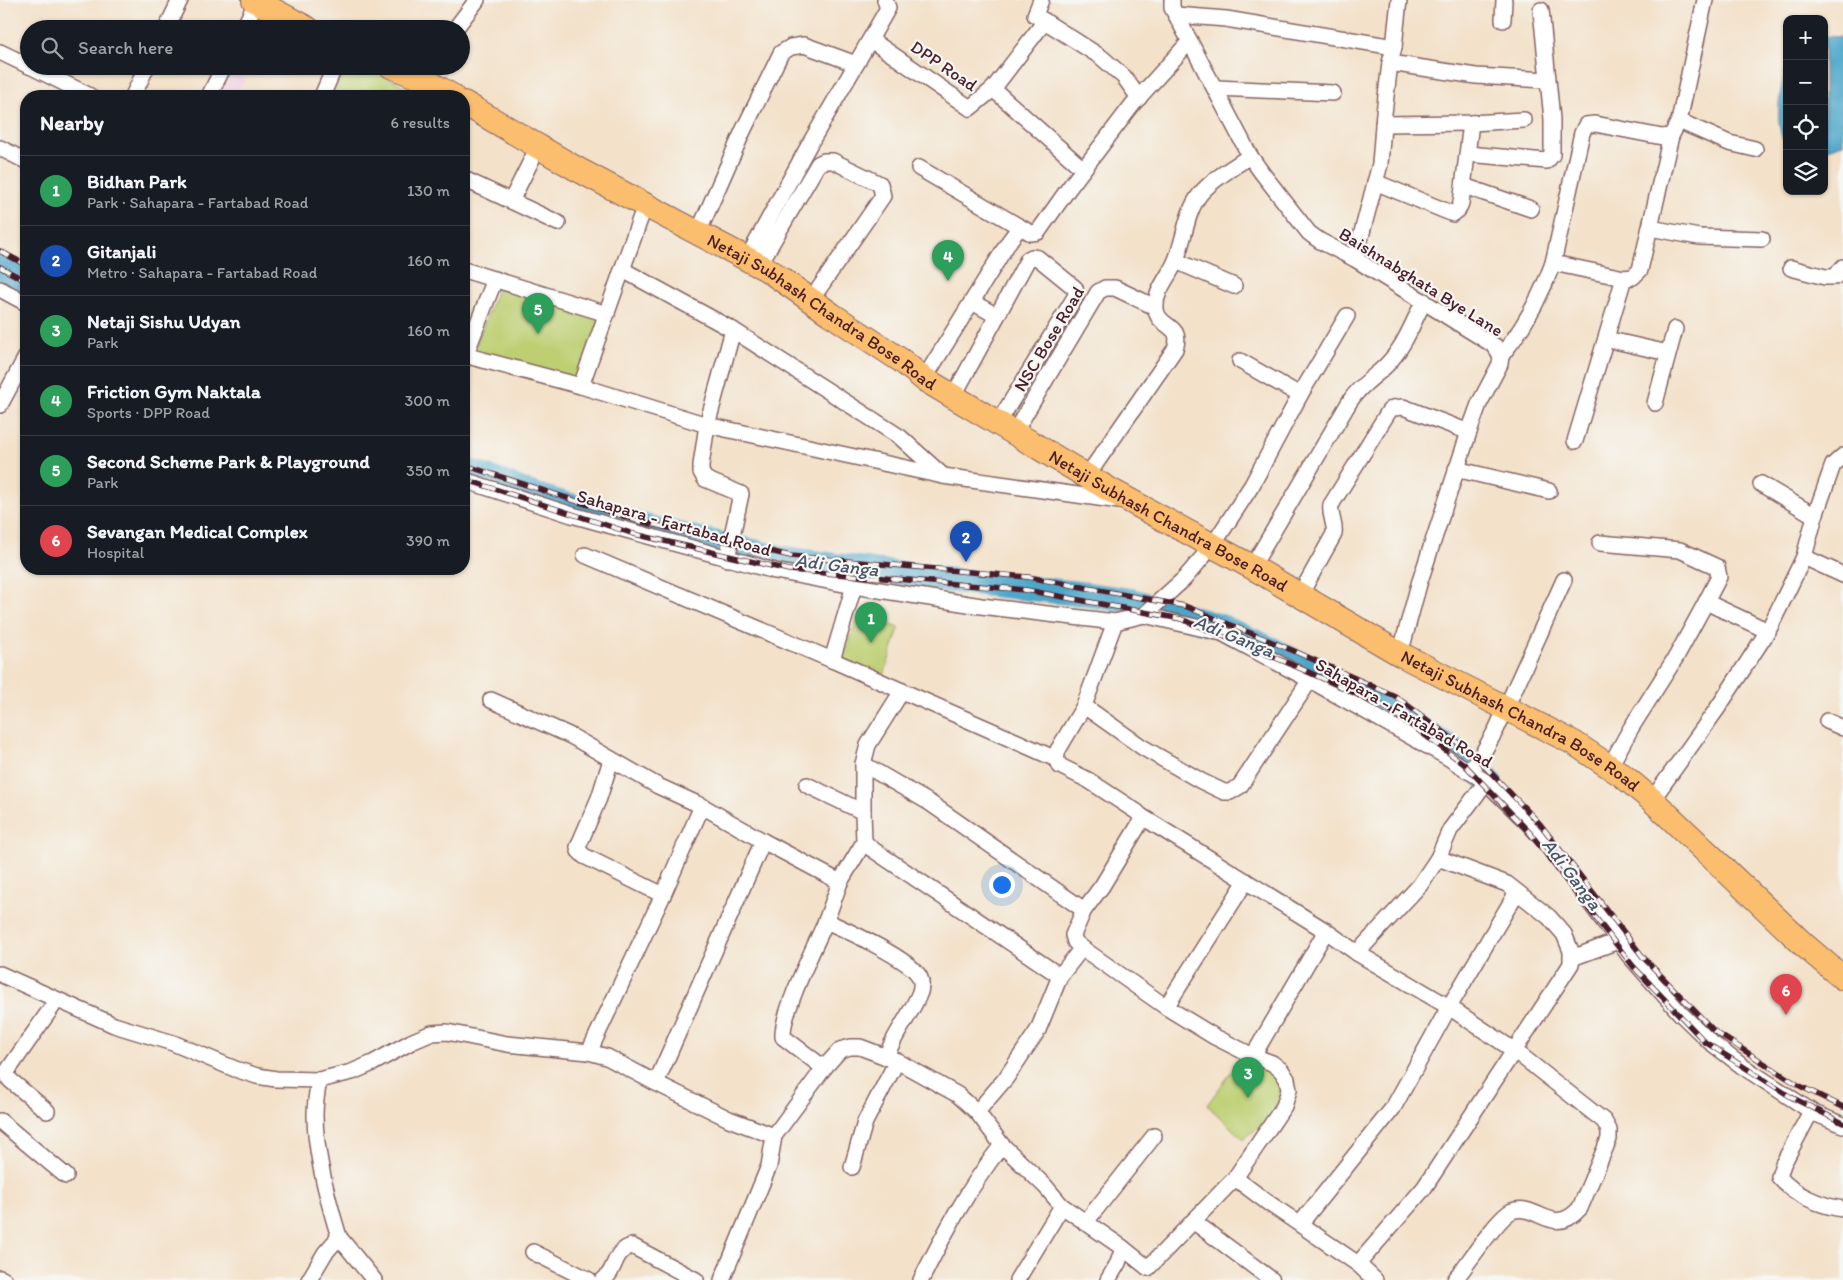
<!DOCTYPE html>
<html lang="en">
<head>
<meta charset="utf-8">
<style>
  :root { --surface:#171b24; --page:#20242c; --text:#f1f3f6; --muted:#9ea1a6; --line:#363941; --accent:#2563eb }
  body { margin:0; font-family:Itim,sans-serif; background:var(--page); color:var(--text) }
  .controls { position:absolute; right:15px; top:15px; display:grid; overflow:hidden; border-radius:10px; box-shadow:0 1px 4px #0004 }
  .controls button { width:45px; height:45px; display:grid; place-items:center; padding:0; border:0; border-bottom:1px solid var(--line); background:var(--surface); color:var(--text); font:25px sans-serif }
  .you { position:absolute; left:1001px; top:884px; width:18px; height:18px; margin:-12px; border:4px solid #fff; border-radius:50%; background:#1a73e8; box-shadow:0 0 0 8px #1a73e833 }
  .badge { display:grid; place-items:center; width:32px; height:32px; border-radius:50%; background:var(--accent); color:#fff; font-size:16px; font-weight:700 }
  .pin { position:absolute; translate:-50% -41px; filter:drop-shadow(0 1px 2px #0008) }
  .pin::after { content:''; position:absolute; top:26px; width:18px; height:15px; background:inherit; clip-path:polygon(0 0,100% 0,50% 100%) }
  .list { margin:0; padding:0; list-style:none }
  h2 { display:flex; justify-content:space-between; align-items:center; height:65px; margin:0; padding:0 20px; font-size:21px }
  h2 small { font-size:16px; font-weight:400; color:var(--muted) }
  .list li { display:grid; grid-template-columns:32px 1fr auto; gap:15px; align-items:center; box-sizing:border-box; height:70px; padding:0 20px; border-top:1px solid var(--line) }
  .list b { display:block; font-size:19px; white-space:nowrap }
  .list p { margin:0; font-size:16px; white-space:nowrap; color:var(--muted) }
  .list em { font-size:16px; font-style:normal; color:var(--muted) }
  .icon { flex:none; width:28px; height:28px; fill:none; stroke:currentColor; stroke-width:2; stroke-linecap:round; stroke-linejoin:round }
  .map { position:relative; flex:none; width:1843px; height:1280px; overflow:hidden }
  .search { position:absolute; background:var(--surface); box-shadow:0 1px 4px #0004; left:20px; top:20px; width:450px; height:55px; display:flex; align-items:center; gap:12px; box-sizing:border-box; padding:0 18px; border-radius:28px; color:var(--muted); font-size:19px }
  .panel { position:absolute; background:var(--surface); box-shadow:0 1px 4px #0004; left:20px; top:90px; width:450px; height:485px; border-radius:20px }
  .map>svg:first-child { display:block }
</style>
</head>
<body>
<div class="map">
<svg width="1843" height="1280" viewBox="0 0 1843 1280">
  <rect width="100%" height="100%" fill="#f6f6f2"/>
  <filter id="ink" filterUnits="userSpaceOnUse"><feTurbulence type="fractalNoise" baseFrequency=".02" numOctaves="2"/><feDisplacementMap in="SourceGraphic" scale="10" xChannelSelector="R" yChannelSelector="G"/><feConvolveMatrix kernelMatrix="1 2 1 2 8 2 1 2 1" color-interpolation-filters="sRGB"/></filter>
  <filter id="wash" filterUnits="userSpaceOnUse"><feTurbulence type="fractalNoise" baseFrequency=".0096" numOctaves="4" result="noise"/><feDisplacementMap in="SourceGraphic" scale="20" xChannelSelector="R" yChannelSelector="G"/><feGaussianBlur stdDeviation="1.12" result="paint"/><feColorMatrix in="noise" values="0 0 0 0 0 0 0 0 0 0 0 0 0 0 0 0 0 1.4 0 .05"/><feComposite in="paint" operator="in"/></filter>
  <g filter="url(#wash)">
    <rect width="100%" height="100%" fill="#f3e1c9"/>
    <path fill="#f2cfe2" d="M227 70 245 78 237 96H215Z"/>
    <g fill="#bdcf72" stroke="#84774e">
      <path d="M341 66H366L414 91 420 93 418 96H326Z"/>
      <path d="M500 282 603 316 579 383 473 352Z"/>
      <path d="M860 613 899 628 884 676 842 659Z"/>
      <path d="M1241 1059 1266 1063 1289 1090 1271 1119 1243 1139 1207 1105Z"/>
    </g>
    <g fill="#4da6ca" stroke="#4c627a">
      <path d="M1824 36 1843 37V144L1824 150Z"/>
      <path d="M1787 63V148C1772 122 1780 90 1787 63Z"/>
    </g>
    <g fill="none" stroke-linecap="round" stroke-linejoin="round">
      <g stroke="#4da6ca" stroke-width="25">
        <path d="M0 267 26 281"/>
        <path d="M464 469 538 496 595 513 658 530 787 559 929 578 1083 594 1133 601 1222 627 1273 650 1391 712 1453 749 1490 782"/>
      </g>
    </g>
  </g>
  <g filter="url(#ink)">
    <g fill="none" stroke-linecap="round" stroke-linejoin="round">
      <defs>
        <g id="street">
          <path d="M1041 0 1035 15 1101 57 1124 77 1139 98"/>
          <path d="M1172 0V8L1176 15 1250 156 1262 173 1309 233 1320 241 1355 259 1495 346 1501 356 1500 364 1479 404 1471 426 1419 584 1400 654"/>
          <path d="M1176 15 1226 19 1394 47"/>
          <path d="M1503 20 1504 0"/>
          <path d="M1045 21 993 89 1083 169"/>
          <path d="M166 29 180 0"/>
          <path d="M243 29 257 1"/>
          <path d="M455 29 477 0"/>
          <path d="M871 40 970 108 993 89"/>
          <path d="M0 52 29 66"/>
          <path d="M1390 63 1476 76 1547 80"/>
          <path d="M30 66 90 96"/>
          <path d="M1216 88 1333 93"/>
          <path d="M133 96 147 66"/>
          <path d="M209 96 224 66"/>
          <path d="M322 96 335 66"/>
          <path d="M1679 121 1729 143 1755 149"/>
          <path d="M1383 124 1471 123 1524 120"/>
          <path d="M0 148 26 161"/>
          <path d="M1468 154 1547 161 1552 155V119L1541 10"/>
          <path d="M919 168 1020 227"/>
          <path d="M464 179 558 223"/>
          <path d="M1375 182 1453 214 1458 210 1461 203 1471 123"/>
          <path d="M1464 186 1531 209"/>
          <path d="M511 201 538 147"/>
          <path d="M645 205 581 386 707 425 943 476 1120 501"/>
          <path d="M1650 228 1699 237 1762 239"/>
          <path d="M698 233 743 131 781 53 791 47 804 45 856 64 888 8 885 0"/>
          <path d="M747 259 809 145 858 61"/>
          <path d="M1355 259 1380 164 1384 113 1390 63 1394 47 1399 0"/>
          <path d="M1176 261 1234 286"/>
          <path d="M1553 263 1624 278 1633 277 1640 270 1671 136"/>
          <path d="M759 265 818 164 824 161H833L880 184 883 196 811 300"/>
          <path d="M1791 268 1825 277H1835L1843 267"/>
          <path d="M464 270 607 314"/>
          <path d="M623 270 733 330 900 437 942 475"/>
          <path d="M0 289 26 303"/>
          <path d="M972 302 997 316"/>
          <path d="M1606 339 1668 353"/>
          <path d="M464 355 581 386"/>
          <path d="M465 356 495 279"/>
          <path d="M1501 356C1524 328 1541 296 1553 263L1582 133 1586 125 1595 124 1662 137 1671 136 1679 121 1705 0"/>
          <path d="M924 379 1010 240 1020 227 1031 233 1038 232 1069 188 1133 104 1190 41"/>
          <path d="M1300 395 1347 316"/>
          <path d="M953 397 1028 259 1032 257 1038 258 1075 288 1076 292 1075 297 998 423"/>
          <path d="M1655 403 1675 329"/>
          <path d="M0 405 26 357"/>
          <path d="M1014 433 1098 292 1105 288H1115L1155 307"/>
          <path d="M1575 441 1624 278"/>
          <path d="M1456 469 1549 491"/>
          <path d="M1087 476 1175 349C1184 323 1158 329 1156 309 1154 291 1170 276 1176 260 1185 238 1186 211 1201 193 1214 178 1234 167 1250 156"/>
          <path d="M464 480 572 515 775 571 854 586 981 606 1115 622 1144 615 1184 579 1213 545 1252 485 1300 395 1240 361"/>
          <path d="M1761 484 1815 516"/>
          <path d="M1600 543 1680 550 1717 567 1719 577 1706 602"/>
          <path d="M585 555 832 660"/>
          <path d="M1804 557 1843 575"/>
          <path d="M727 559 741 494 705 479 701 472V465L707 425 733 330"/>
          <path d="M1252 567 1350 401C1363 381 1378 376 1391 360 1406 343 1414 320 1424 301"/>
          <path d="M854 586 832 660 1056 759"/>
          <path d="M1300 595 1334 534C1336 524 1329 515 1331 505L1389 411 1393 408 1403 407 1469 432"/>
          <path d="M1144 615 1222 633 1310 680 1447 757 1486 782 1529 824 1544 841 1628 954 1680 1013 1709 1041 1742 1066 1814 1113 1843 1125"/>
          <path d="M1115 622 1084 706 1058 750 1056 759 1060 766 1088 780 1137 812 1141 816 1140 823 1102 886 1084 910 1073 935 1075 942 1082 948 1166 1007 1215 1037 1253 1056 1272 1063 1281 1070 1287 1079 1289 1090 1284 1106 1235 1178 1267 1202 1358 1264 1375 1280"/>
          <path d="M491 700 571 736 658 786 702 806 763 841 840 882 864 842 863 812 807 785"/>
          <path d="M1084 706 1142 747 1201 781 1224 792H1230L1240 786 1310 680"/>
          <path d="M1827 721 1843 728"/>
          <path d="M611 760 599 798 578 847 579 851 584 856 663 895"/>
          <path d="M863 764 930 803 1084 910"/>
          <path d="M1610 766 1631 728 1676 657 1706 602 1768 631"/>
          <path d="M1467 771 1477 763 1496 730 1564 580"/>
          <path d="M1652 800 1717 709 1768 631 1804 557 1815 516 1833 465 1843 456"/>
          <path d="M863 812V764L868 745 902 691"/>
          <path d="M1141 816 1326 931"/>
          <path d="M864 842 872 849 1060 976"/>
          <path d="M826 921 840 882"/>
          <path d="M1357 953 1449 1007 1515 1051 1604 1121 1609 1130V1139L1580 1208C1553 1239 1537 1202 1512 1211 1498 1217 1466 1266 1455 1280"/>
          <path d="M1572 958 1618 941"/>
          <path d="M0 974 114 1025 173 1043 235 1069 257 1076 276 1079 319 1080 352 1072 373 1063 411 1042 432 1033 447 1032 507 1044 589 1052 607 1057 656 1083 729 1119 774 1136 824 1068 840 1050 850 1047H860L897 1061 958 1095 977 1112 1002 1145 1045 1186 1062 1206 1123 1248 1148 1268 1235 1178"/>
          <path d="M1166 1007 1246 881"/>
          <path d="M589 1052 663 895 702 806"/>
          <path d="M1253 1056 1326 931 1357 953 1420 885 1438 858 1450 830 1486 782"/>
          <path d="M824 1068 783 1037C781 1014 815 946 826 921 844 929 914 961 920 978 922 982 921 988 920 992 911 1015 894 1034 886 1057"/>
          <path d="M656 1083 763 841"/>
          <path d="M47 1111 10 1080 6 1073 57 1000"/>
          <path d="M977 1112 1006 1078 1038 1030 1060 976 1082 948"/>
          <path d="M1814 1113 1808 1117 1783 1164 1779 1177C1794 1195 1821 1206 1843 1209"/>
          <path d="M0 1121 66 1176"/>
          <path d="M852 1167 865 1122 897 1061"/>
          <path d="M1193 1221 1272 1280"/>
          <path d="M1085 1223 1154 1136"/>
          <path d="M1300 1224 1393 1108 1449 1007 1517 892"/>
          <path d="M339 1237 374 1280"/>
          <path d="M533 1252 589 1280"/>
          <path d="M1358 1264 1424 1188 1571 964V951L1564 934 1549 917 1507 884 1438 858"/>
          <path d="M0 1278 4 1280"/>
          <path d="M309 1280 325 1253 339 1237C328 1201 315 1152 315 1115 315 1103 317 1091 319 1080"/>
          <path d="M603 1280C617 1271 612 1251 632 1246L696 1280"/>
          <path d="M722 1280 769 1166 774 1136"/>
          <path d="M921 1280C945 1232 969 1187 1002 1145"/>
          <path d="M1017 1280 1062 1206"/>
          <path d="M1108 1280 1118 1263 1123 1248"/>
        </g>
        <g id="primary">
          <path d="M254 0 308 29"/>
          <path d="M391 66 421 78 452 96"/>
          <path id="s1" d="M464 103 575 168 768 270 832 315 902 361 924 379 1110 490 1252 567 1400 654 1574 743 1622 775 1652 800 1804 945 1843 978"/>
        </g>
      </defs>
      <use href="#street" stroke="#856362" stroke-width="18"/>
      <use href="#primary" stroke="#856362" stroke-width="26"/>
      <use href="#street" stroke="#fff" stroke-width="15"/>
      <use href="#primary" stroke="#fbbd6e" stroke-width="24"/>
      <defs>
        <g id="rail">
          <path d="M0 251 26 265"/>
          <path d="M0 267 26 281"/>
          <path d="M464 465 638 521 791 556 1028 577 1185 606 1294 651 1395 696 1473 754 1540 824 1643 957 1714 1031 1798 1085 1843 1107"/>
          <path d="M464 479 634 534 789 570 1026 590 1181 619 1288 663 1388 708 1464 764 1530 833 1633 966 1705 1042 1791 1097 1843 1123"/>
        </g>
      </defs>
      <use href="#rail" stroke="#4a1f2b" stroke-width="5.5"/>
      <use href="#rail" stroke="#f6f6f2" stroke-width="4" stroke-dasharray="11" stroke-linecap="butt"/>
    </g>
  </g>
  <g text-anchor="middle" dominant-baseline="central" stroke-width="4.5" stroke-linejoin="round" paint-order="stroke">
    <g font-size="18" fill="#4a1f2b" stroke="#f6f6f2">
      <text transform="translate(944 66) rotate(34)">DPP Road</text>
      <text transform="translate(1421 282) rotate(32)">Baishnabghata Bye Lane</text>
      <text stroke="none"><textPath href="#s1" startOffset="415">Netaji Subhash Chandra Bose Road</textPath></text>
      <text transform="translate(1049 339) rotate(-59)">NSC Bose Road</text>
      <text stroke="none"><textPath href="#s1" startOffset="820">Netaji Subhash Chandra Bose Road</textPath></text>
      <text transform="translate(674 523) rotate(16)">Sahapara - Fartabad Road</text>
      <text transform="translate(1404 713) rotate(30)">Sahapara - Fartabad Road</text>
      <text stroke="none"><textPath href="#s1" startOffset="1225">Netaji Subhash Chandra Bose Road</textPath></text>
    </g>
    <g font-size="19" font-style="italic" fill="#4b556b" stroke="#f6f6f2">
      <text transform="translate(837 565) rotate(7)">Adi Ganga</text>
      <text transform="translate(1234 636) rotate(22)">Adi Ganga</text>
      <text transform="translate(1572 874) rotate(53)">Adi Ganga</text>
    </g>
  </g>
</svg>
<div class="controls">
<button>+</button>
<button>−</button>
<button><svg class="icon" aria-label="locate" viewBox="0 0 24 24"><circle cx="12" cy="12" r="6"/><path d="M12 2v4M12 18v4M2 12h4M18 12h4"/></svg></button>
<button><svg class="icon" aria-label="layers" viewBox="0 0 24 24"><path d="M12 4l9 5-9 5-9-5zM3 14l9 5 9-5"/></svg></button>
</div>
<div class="you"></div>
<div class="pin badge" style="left:871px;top:643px;background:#2e9e5b">1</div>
<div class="pin badge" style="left:966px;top:562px;background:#1a4fb4">2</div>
<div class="pin badge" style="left:1248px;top:1098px;background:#2e9e5b">3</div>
<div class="pin badge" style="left:948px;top:281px;background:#2e9e5b">4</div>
<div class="pin badge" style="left:538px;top:334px;background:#2e9e5b">5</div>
<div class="pin badge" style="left:1786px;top:1015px;background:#e0444e">6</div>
<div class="search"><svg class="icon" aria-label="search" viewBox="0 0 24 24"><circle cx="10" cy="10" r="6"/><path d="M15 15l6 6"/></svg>Search here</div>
<section class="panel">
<h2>Nearby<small>6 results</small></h2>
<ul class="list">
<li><span class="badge" style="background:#2e9e5b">1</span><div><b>Bidhan Park</b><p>Park · Sahapara - Fartabad Road</p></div><em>130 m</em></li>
<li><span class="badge" style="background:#1a4fb4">2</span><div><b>Gitanjali</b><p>Metro · Sahapara - Fartabad Road</p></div><em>160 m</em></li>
<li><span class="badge" style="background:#2e9e5b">3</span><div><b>Netaji Sishu Udyan</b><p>Park</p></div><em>160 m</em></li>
<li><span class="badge" style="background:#2e9e5b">4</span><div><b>Friction Gym Naktala</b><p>Sports · DPP Road</p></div><em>300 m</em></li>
<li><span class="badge" style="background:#2e9e5b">5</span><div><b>Second Scheme Park &amp; Playground</b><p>Park</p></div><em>350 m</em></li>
<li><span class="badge" style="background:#e0444e">6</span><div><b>Sevangan Medical Complex</b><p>Hospital</p></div><em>390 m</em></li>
</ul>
</section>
</div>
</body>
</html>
